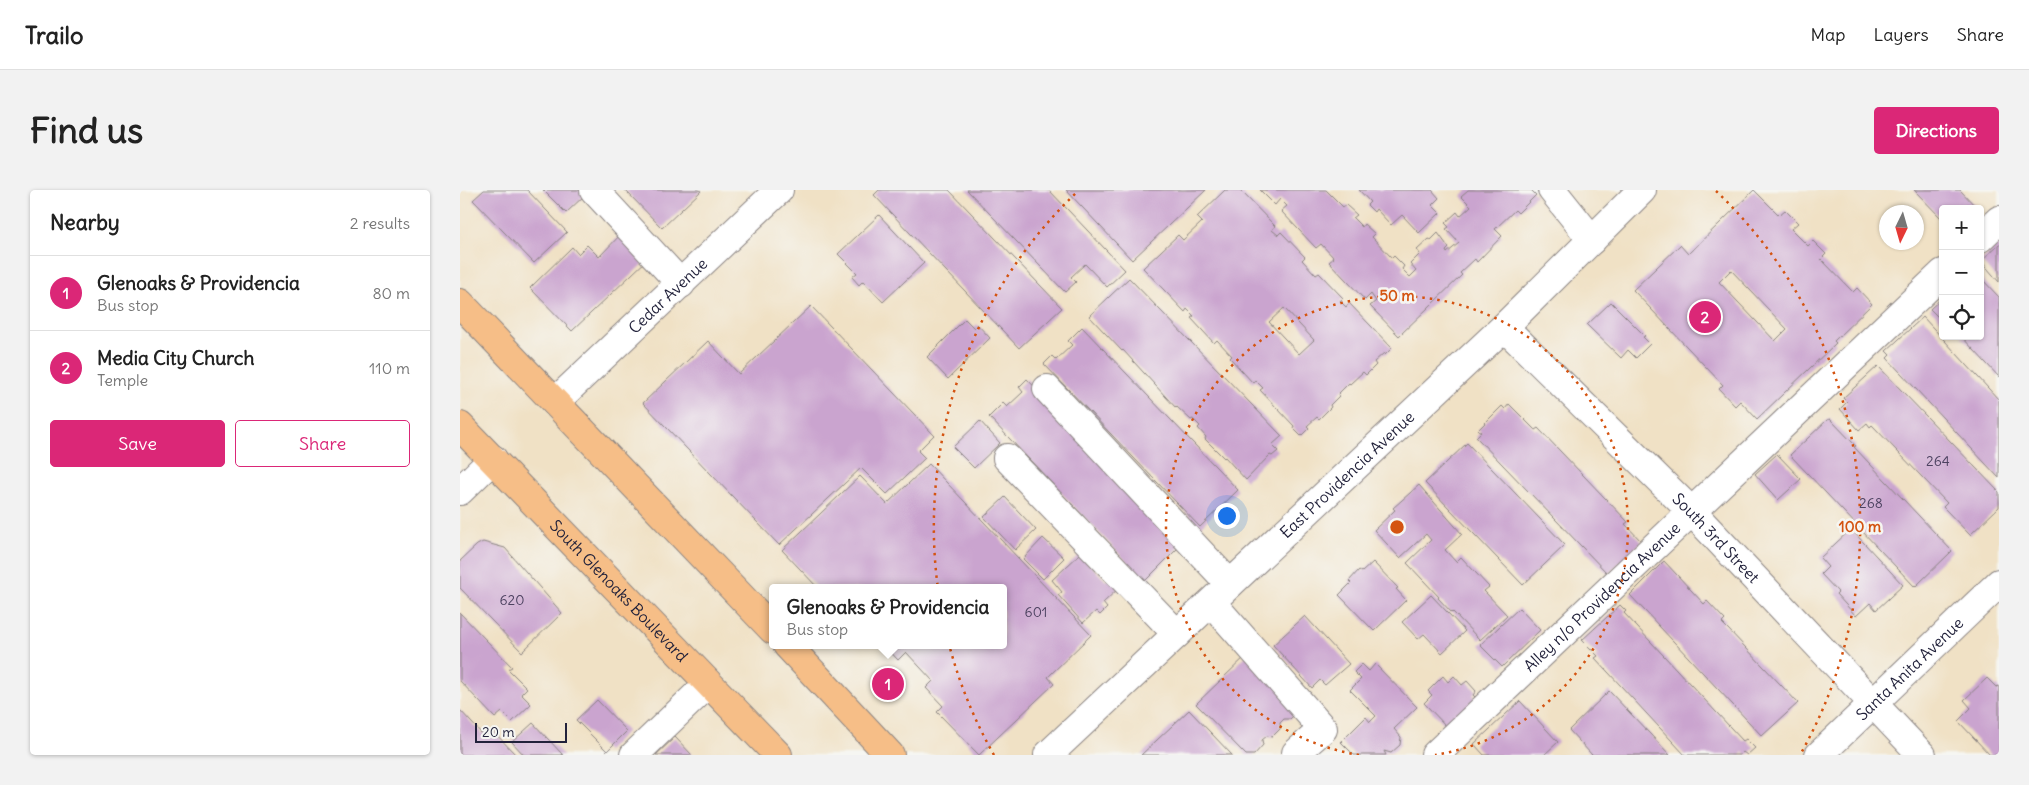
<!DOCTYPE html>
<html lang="en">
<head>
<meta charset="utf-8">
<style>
  :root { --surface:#fff; --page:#f2f2f2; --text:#222; --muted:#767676; --line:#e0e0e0; --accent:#db2777 }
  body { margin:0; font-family:Delius,sans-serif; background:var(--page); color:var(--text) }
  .controls { position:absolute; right:15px; top:15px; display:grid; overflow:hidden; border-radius:5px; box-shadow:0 1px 4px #0004 }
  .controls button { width:45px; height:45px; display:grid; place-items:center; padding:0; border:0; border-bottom:1px solid var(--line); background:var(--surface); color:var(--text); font:25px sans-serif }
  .compass { position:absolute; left:1419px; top:15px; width:45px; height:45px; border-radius:50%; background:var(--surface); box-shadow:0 1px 4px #0004; rotate:185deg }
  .scale { position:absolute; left:15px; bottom:12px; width:92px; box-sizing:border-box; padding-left:5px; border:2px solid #22223b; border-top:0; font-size:14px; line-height:18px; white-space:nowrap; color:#22223b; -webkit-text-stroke:4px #f6f6f2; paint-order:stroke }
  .you { position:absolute; left:766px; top:325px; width:18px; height:18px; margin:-12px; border:4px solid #fff; border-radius:50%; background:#1a73e8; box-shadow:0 0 0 8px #1a73e833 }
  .badge { display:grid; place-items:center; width:32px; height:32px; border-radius:50%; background:var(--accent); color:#fff; font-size:16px; font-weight:700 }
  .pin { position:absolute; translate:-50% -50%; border:2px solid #fff; box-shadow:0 1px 5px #0006 }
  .popup { position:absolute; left:309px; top:394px; width:238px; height:65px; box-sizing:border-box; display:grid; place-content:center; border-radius:5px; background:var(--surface); filter:drop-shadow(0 1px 4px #0005); font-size:16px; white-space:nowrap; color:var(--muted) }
  .popup b { font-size:19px; color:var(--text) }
  .popup::after { content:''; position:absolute; left:50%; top:100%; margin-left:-10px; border:10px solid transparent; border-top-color:var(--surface) }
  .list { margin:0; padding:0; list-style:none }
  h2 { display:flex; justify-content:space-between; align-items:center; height:65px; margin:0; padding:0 20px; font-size:21px }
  h2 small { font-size:16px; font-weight:400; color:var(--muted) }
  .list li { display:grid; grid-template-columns:32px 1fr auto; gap:15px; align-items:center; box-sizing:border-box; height:75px; padding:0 20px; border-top:1px solid var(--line) }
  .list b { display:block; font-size:19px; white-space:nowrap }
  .list p { margin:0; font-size:16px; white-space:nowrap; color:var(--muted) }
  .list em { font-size:16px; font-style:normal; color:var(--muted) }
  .actions { display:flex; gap:10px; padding:15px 20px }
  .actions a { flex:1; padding:11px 0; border:1px solid var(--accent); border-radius:5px; text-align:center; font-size:18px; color:var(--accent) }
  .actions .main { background:var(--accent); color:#fff }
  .icon { flex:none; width:28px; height:28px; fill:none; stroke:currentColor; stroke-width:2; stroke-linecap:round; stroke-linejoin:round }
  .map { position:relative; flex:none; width:1539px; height:565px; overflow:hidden; border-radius:5px }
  header { display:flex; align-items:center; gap:30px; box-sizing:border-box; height:70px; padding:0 25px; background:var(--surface); border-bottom:1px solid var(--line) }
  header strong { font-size:24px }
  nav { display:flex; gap:28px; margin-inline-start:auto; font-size:18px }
  .intro { display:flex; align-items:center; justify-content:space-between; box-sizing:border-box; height:120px; padding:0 30px }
  h1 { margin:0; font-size:35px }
  .button { padding:12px 22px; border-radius:5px; background:var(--accent); color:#fff; font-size:18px; font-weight:700 }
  main { display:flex; gap:30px; padding:0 30px }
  aside { flex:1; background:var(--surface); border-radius:5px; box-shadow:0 1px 4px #0004 }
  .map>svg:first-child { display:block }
</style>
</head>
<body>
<header>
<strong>Trailo</strong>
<nav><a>Map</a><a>Layers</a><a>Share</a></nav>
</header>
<div class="intro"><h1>Find us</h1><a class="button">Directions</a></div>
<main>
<aside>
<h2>Nearby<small>2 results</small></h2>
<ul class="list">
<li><span class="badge">1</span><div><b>Glenoaks &amp; Providencia</b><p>Bus stop</p></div><em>80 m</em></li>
<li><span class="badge">2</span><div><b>Media City Church</b><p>Temple</p></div><em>110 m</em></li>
</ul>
<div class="actions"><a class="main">Save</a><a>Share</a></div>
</aside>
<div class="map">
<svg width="1539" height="565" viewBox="0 0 1539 565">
  <rect width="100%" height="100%" fill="#f6f6f2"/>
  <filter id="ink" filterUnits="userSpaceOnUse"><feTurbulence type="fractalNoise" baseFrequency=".02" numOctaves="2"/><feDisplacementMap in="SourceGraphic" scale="10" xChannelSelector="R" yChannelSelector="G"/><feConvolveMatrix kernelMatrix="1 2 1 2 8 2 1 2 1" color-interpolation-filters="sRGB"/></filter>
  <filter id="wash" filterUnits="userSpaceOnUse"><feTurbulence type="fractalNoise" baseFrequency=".0096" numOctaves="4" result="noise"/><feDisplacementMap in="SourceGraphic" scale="20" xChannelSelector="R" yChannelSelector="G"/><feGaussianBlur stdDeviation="1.12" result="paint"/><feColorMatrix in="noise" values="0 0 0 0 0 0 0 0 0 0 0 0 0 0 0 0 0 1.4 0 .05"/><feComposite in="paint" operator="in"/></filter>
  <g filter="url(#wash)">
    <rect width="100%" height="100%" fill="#f0e1c5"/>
    <g id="blocks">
      <g fill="#caa4cf" fill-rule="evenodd">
        <path d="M24 0H67L107 42 74 73 13 10Z"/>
        <path d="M83 0H122L126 4 106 23Z"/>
        <path d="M165 0H239L241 1 202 38Z"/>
        <path d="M419 0H489L602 118 559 158 414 5Z"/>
        <path d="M507 0H589L665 80 647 97 625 74 611 87 616 92 605 102Z"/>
        <path d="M606 0H746L672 70Z"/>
        <path d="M765 0H780L815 36 812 40 818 45 821 42 845 67 842 70 856 85 859 83 883 108 880 111 886 117 889 113 932 158 925 165 924 163 914 172 916 175 906 185 903 182 890 194 889 193 878 204 879 206 870 215 871 217 859 229 857 227 847 236 849 238 841 246 833 238 834 236 800 200 803 198 795 190 793 193 770 168 772 166 757 150 754 153 731 128 734 126 727 119 725 122 683 78 718 45 723 50 742 32 737 27ZM824 118 854 150 839 164 809 132Z"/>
        <path d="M800 0H866L883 17 886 15 897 25 893 28 902 37 904 34 915 44 912 47 932 68 934 66 944 76 942 79 950 87 956 81 950 74 960 64 957 60 969 49 971 50 978 43 989 58 986 61 987 63 999 53 986 39 989 37 985 33 997 22 1000 26 1011 16 1001 6 1008 0H1071L1076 5 1058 23 1055 20 1035 39 1042 46 1017 72 1015 69 1000 83 1002 85 939 146 910 116 916 111 911 104 905 110 869 72 874 68 861 54 856 58 821 21 827 16 820 9 815 15Z"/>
        <path d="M899 0H972L979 8 972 15 980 23 959 43 942 25 931 35 916 19 914 22 907 15 910 12Z"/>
        <path d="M1294 0 1319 25 1325 20 1338 33 1331 39 1348 56 1353 51 1366 64 1361 69 1393 102 1397 98 1412 114 1374 151 1376 153 1297 229 1280 211 1275 216 1259 199 1263 195 1173 100 1220 55 1228 64ZM1271 80 1327 139 1315 151 1259 92Z"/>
        <path d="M1454 0H1500L1518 19H1483V30Z"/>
        <path d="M419 25 464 73 423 112 403 91 399 95 392 87 397 83 378 64Z"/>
        <path d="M164 41 190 67 112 141 70 98 112 57 118 64 127 55 139 67Z"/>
        <path d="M1539 54V92L1521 71Z"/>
        <path d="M1520 87 1539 107V187L1501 146H1520Z"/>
        <path d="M669 88 822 246 812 255 818 261 812 266 810 265 786 290 765 267 764 268 745 249 746 247 738 238 740 236 733 229 731 230 717 217 716 218 663 160 662 161 629 126Z"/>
        <path d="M1483 107V132L1470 119Z"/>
        <path d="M1151 112 1185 146 1183 147 1190 154 1176 168 1168 160 1161 168 1127 135Z"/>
        <path d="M351 116 474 245 458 261 465 268 427 304 401 278 319 355 183 213 248 151 279 184Z"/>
        <path d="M1463 127 1539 210V288L1427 168 1430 165 1426 161Z"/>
        <path d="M505 129 514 138 517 134 530 148 488 189 467 167Z"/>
        <path d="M622 137 778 300 740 337 584 174 592 166 596 170 612 155 608 151Z"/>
        <path d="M1418 176 1539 302V317L1510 345 1483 317 1487 313 1412 235 1410 237 1407 233 1399 240 1380 219 1387 212 1383 208Z"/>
        <path d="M567 189 723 353 685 391 529 227 543 213 547 217 563 202 559 197Z"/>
        <path d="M1049 214 1075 240 1078 238 1168 332 1165 334 1182 352 1148 384 1016 247 1021 242 1018 240 1042 216 1045 219Z"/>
        <path d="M1370 229 1396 256 1394 257 1492 361 1455 397 1330 265 1367 230Z"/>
        <path d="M520 231 540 253 514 278 493 257Z"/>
        <path d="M1007 253 1105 355 1063 395 965 293Z"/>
        <path d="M1317 264 1341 289 1318 310 1295 284Z"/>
        <path d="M469 274 631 445 588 487 594 494 519 565 477 522 483 516 466 498 473 491 446 462 438 470 424 455H543V398H358L322 360 400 286 427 314Z"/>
        <path d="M959 295 1002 344 985 360 996 372 1001 367 1029 397 1024 401 1047 425 1020 450 993 422 992 423 978 408 979 407 947 373 971 350 966 344 940 368 914 340 935 320 933 318Z"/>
        <path d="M545 307 576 340 555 360 524 327Z"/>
        <path d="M1391 339 1443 395 1416 420 1410 413 1396 426 1376 404 1378 402 1361 384 1368 377 1360 368Z"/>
        <path d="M583 348 604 368 583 389 563 369Z"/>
        <path d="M23 352 45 358 102 423 62 462 0 398V371L17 355Z"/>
        <path d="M620 364 646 391 651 386 661 396 643 413 647 418 640 425 636 421 623 433 598 405 602 402 592 390Z"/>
        <path d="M1204 371 1244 414 1247 411 1265 430 1262 433 1268 439 1338 513 1302 546 1170 405Z"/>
        <path d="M913 372 938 398 936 399 946 410 914 441 879 405 891 393 889 391 899 380 902 382Z"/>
        <path d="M971 405 1005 441 982 463 964 444 958 449 942 432Z"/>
        <path d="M1160 415 1166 421 1164 423 1283 551 1286 549 1295 558 1287 565 1283 562 1280 565H1225L1135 468 1138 466 1122 450Z"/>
        <path d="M1059 418 1080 440 1042 477 1020 455Z"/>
        <path d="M0 423 52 477 48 479 67 498 61 504 71 514 52 532 42 522 35 528 0 491Z"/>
        <path d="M845 426 889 474 865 495 860 490 852 498 813 455Z"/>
        <path d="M789 463 838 521 830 529H824L820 533V539L812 547 807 546 802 550 803 555 794 565H786L736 514Z"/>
        <path d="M902 474 909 481 915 474 957 517 934 539 941 547 940 555 931 563 924 561 926 565H894L881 552 906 527 910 532 916 526 890 500 901 489 894 482Z"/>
        <path d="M983 486 988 492 994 486 1002 495 1007 491 1016 501 1013 505 1018 510 988 538 964 513 972 505 968 501Z"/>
        <path d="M1527 488 1536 497 1539 496V565H1530L1498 531 1511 518 1504 510Z"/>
        <path d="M1149 501 1210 565H1132L1109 540Z"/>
        <path d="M137 510 167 541 147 561 116 530Z"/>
        <path d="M1060 511 1098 552 1084 565H1024L1014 554Z"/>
        <path d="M0 520 22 544 26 540 28 543 32 540 56 565H0Z"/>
        <path d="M729 520 772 565H681Z"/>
        <path d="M73 533 103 565H64L52 552Z"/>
        <path d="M215 547 232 565H196Z"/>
      </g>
    </g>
  </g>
  <g filter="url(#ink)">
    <use href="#blocks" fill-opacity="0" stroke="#898280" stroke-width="1"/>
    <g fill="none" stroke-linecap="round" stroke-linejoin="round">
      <defs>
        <g id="minor">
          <path d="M134 0 221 94"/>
          <path d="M1092 0 1132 50"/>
          <path d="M1520 48 1539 30"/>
          <path id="s1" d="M1044 137 1232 322 1462 565"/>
          <path d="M587 199 770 394"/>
          <path id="s2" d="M95 212 319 0"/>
          <path d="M547 268 717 444"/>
          <path d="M0 301 33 269"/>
          <path d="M752 413 863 539 836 563"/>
          <path d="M174 565 248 494"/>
          <path id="s3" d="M588 565 1044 137 1182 0"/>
          <path id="s4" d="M975 565 1483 83"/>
          <path id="s5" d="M1359 565 1539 393"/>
        </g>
        <g id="major">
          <path d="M0 113 313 440"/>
          <path id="s6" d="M0 236 318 565"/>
          <path d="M327 455 430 565"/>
        </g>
      </defs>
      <use href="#minor" stroke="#898280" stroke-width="30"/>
      <use href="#major" stroke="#898280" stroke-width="30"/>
      <use href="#minor" stroke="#fff" stroke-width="28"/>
      <use href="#major" stroke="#f6be87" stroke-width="28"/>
    </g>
  </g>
  <g fill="none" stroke="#d45411" stroke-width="2.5" stroke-dasharray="2.5 5">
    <path d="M899 565A231 231 0 1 1 975 565"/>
    <path d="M534 565A463 463 0 0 1 618 1M1256 1A463 463 0 0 1 1340 565"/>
  </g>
  <g text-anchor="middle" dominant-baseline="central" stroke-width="5" stroke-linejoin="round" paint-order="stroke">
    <g font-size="14" fill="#4c4260">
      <text x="1478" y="271">264</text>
      <text x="1411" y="313">268</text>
      <text x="52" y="410">620</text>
      <text x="576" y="422">601</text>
    </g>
    <g font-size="16" fill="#22223b" stroke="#f6f6f2">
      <text stroke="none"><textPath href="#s2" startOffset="155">Cedar Avenue</textPath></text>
      <text stroke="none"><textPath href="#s3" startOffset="410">East Providencia Avenue</textPath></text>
      <text stroke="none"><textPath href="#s1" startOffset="299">South 3rd Street</textPath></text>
      <text stroke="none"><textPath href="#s6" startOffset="229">South Glenoaks Boulevard</textPath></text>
      <text stroke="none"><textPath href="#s4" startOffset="230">Alley n/o Providencia Avenue</textPath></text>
      <text stroke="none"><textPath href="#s5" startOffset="125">Santa Anita Avenue</textPath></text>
    </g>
  </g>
  <circle cx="937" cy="337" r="8" fill="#d45411" stroke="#f6f6f2" stroke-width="2.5"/>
  <g font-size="15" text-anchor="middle" font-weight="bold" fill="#d45411" stroke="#f6f6f2" stroke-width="5" stroke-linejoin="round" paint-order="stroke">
    <text x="937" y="111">50 m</text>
    <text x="1400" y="342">100 m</text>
  </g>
</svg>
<div class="controls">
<button>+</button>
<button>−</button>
<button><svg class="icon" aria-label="locate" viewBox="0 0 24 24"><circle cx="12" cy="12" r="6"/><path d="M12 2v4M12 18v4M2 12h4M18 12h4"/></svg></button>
</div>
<svg class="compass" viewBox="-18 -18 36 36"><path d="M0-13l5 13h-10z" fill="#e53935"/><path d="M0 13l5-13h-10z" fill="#767676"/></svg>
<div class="scale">20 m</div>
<div class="you"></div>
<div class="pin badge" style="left:428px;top:494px">1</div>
<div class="popup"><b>Glenoaks &amp; Providencia</b>Bus stop</div>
<div class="pin badge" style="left:1245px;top:127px">2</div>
</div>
</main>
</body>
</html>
